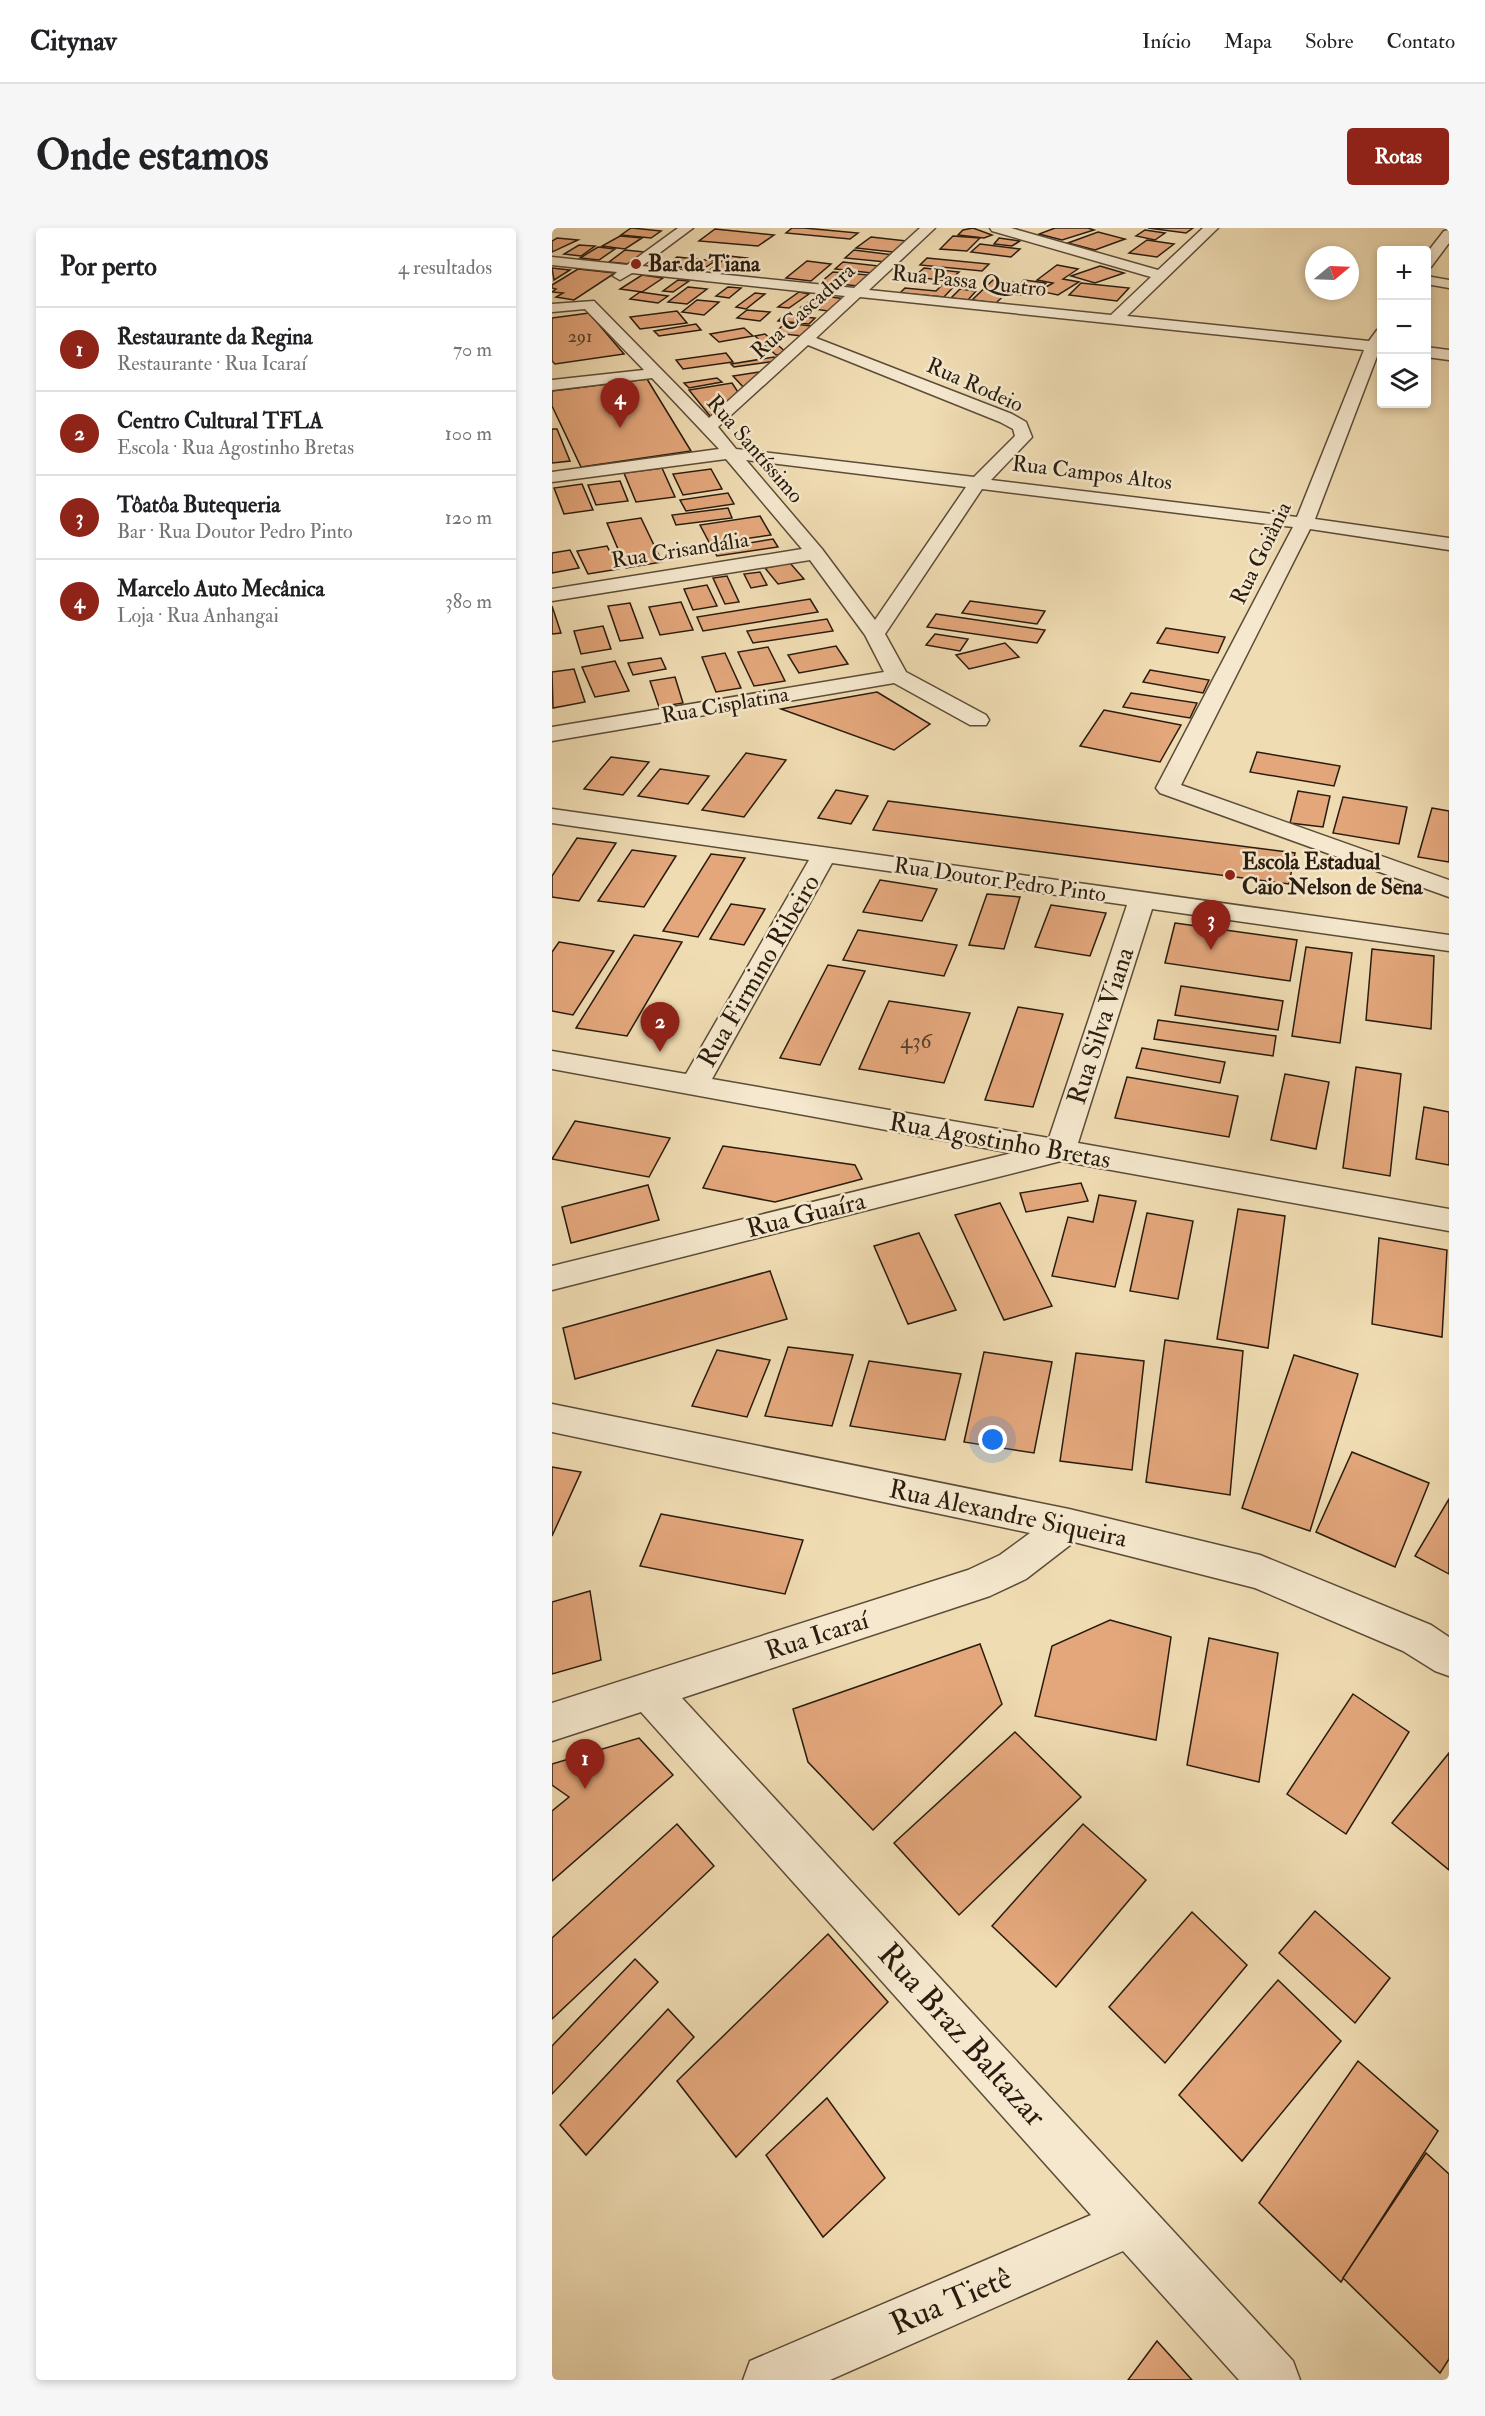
<!DOCTYPE html>
<html lang="pt">
<head>
<meta charset="utf-8">
<style>
  :root { --surface:#fff; --page:#f6f6f6; --text:#202124; --muted:#757577; --line:#e0e0e0; --accent:#8f2418 }
  body { margin:0; font-family:"IM FELL Double Pica",serif; background:var(--page); color:var(--text) }
  .controls { position:absolute; right:18px; top:18px; display:grid; overflow:hidden; border-radius:6px; box-shadow:0 3px 9px #0003 }
  .controls button { width:54px; height:54px; display:grid; place-items:center; padding:0; border:0; border-bottom:2px solid var(--line); background:var(--surface); color:var(--text); font:30px sans-serif }
  .compass { position:absolute; left:753px; top:18px; width:54px; height:54px; border-radius:50%; background:var(--surface); box-shadow:0 3px 9px #0003; rotate:71deg }
  .you { position:absolute; left:441px; top:1212px; width:21px; height:21px; margin:-15px; border:4px solid #fff; border-radius:50%; background:#1a73e8; box-shadow:0 0 0 9px #1a73e833 }
  .badge { display:grid; place-items:center; width:39px; height:39px; border-radius:50%; background:var(--accent); color:#fff; font-size:20px; font-weight:700 }
  .pin { position:absolute; translate:-50% -50px; filter:drop-shadow(0 2px 3px #0008) }
  .pin::after { content:''; position:absolute; top:32px; width:21px; height:18px; background:inherit; clip-path:polygon(0 0,100% 0,50% 100%) }
  .list { margin:0; padding:0; list-style:none }
  h2 { display:flex; justify-content:space-between; align-items:center; height:78px; margin:0; padding:0 24px; font-size:26px }
  h2 small { font-size:20px; font-weight:400; color:var(--muted) }
  .list li { display:grid; grid-template-columns:39px 1fr auto; gap:18px; align-items:center; box-sizing:border-box; height:84px; padding:0 24px; border-top:2px solid var(--line) }
  .list b { display:block; font-size:22px; white-space:nowrap }
  .list p { margin:0; font-size:20px; white-space:nowrap; color:var(--muted) }
  .list em { font-size:20px; font-style:normal; color:var(--muted) }
  .icon { flex:none; width:33px; height:33px; fill:none; stroke:currentColor; stroke-width:2; stroke-linecap:round; stroke-linejoin:round }
  .map { position:relative; flex:none; width:897px; height:2152px; overflow:hidden; border-radius:6px }
  header { display:flex; align-items:center; gap:36px; box-sizing:border-box; height:84px; padding:0 30px; background:var(--surface); border-bottom:2px solid var(--line) }
  header strong { font-size:28px }
  nav { display:flex; gap:33px; margin-inline-start:auto; font-size:21px }
  .intro { display:flex; align-items:center; justify-content:space-between; box-sizing:border-box; height:144px; padding:0 36px }
  h1 { margin:0; font-size:42px }
  .button { padding:15px 27px; border-radius:6px; background:var(--accent); color:#fff; font-size:21px; font-weight:700 }
  main { display:flex; gap:36px; padding:0 36px }
  aside { flex:1; background:var(--surface); border-radius:6px; box-shadow:0 3px 9px #0003 }
  .map>svg:first-child { display:block }
</style>
</head>
<body>
<header>
<strong>Citynav</strong>
<nav><a>Início</a><a>Mapa</a><a>Sobre</a><a>Contato</a></nav>
</header>
<div class="intro"><h1>Onde estamos</h1><a class="button">Rotas</a></div>
<main>
<aside>
<h2>Por perto<small>4 resultados</small></h2>
<ul class="list">
<li><span class="badge">1</span><div><b>Restaurante da Regina</b><p>Restaurante · Rua Icaraí</p></div><em>70 m</em></li>
<li><span class="badge">2</span><div><b>Centro Cultural TFLA</b><p>Escola · Rua Agostinho Bretas</p></div><em>100 m</em></li>
<li><span class="badge">3</span><div><b>Tôatôa Butequeria</b><p>Bar · Rua Doutor Pedro Pinto</p></div><em>120 m</em></li>
<li><span class="badge">4</span><div><b>Marcelo Auto Mecânica</b><p>Loja · Rua Anhangai</p></div><em>380 m</em></li>
</ul>
</aside>
<div class="map">
<svg width="897" height="2152" viewBox="0 0 897 2152">
  <rect width="100%" height="100%" fill="#f0dcb3"/>
  <filter id="stains"><feTurbulence type="fractalNoise" baseFrequency=".00333" numOctaves="4"/><feColorMatrix values="0 0 0 0 .2 0 0 0 0 .09 0 0 0 0 .02 0 0 0 .5 -.17"/></filter>
  <radialGradient id="worn" r=".72"><stop offset=".6" stop-color="#630" stop-opacity="0"/><stop offset="1" stop-color="#630" stop-opacity=".3"/></radialGradient>
  <g fill="#e4a77c" stroke="#291c0e" stroke-width="1.5">
    <path d="M79 0H80L109 3 99 10 69 7Z"/>
    <path d="M240 0H252L306 5 298 11 234 5Z"/>
    <path d="M421 0 440 7 432 10 406 7 411 2Z"/>
    <path d="M503 0H536L542 2 510 12 487 6Z"/>
    <path d="M596 0H641L634 5Z"/>
    <path d="M163 1 222 7 206 18 147 13Z"/>
    <path d="M593 2 613 5 603 12 584 8Z"/>
    <path d="M546 4 573 11 543 22 516 15Z"/>
    <path d="M68 8 90 10 73 21 50 18Z"/>
    <path d="M401 8 428 10 415 23 388 21Z"/>
    <path d="M319 9 355 13 341 24 304 20Z"/>
    <path d="M5 10 26 12 0 24V13Z"/>
    <path d="M447 10 468 13 460 18 442 16Z"/>
    <path d="M595 12 622 16 605 29 577 25Z"/>
    <path d="M428 16 468 21 459 29 419 24Z"/>
    <path d="M27 17 43 18 29 28 12 26Z"/>
    <path d="M46 19 63 21 47 32 28 30Z"/>
    <path d="M73 22 93 24 77 36 57 34Z"/>
    <path d="M302 22 342 27 334 34 293 30Z"/>
    <path d="M177 28 195 30 177 43 159 41Z"/>
    <path d="M125 29 163 33 151 41 113 38Z"/>
    <path d="M375 30 437 36 430 43 368 37Z"/>
    <path d="M255 33 279 36 259 53 234 50Z"/>
    <path d="M291 34 327 38 320 45 283 41Z"/>
    <path d="M505 37 526 41 511 51 527 54 506 67 487 63 501 55 485 52Z"/>
    <path d="M548 38 572 45 543 55 519 48Z"/>
    <path d="M0 40 18 42 2 52Z"/>
    <path d="M372 40 407 44 397 53 362 49Z"/>
    <path d="M26 41 63 45 22 72 4 69 11 65 0 64 4 61 0 60V57Z"/>
    <path d="M281 44 317 47 306 58 269 54Z"/>
    <path d="M90 47 111 50 90 64 68 61Z"/>
    <path d="M126 52 137 53 121 64 111 63Z"/>
    <path d="M441 52 465 55 444 75 420 72Z"/>
    <path d="M472 52 494 55 481 68 459 66Z"/>
    <path d="M392 55 404 56 392 69 348 65 353 60 384 63Z"/>
    <path d="M529 55 577 60 565 73 517 67Z"/>
    <path d="M136 59 155 61 135 76 116 74Z"/>
    <path d="M176 59 189 60 177 70 164 68Z"/>
    <path d="M408 61 424 63 416 72 399 70Z"/>
    <path d="M88 64 116 68 106 75 78 71Z"/>
    <path d="M247 64 257 66 237 80 226 79Z"/>
    <path d="M203 65 213 66 194 81 184 79Z"/>
    <path d="M266 67 293 71 276 83 249 79Z"/>
    <path d="M145 72 167 74 152 87 130 84Z"/>
    <path d="M195 82 218 84 208 93 185 90Z"/>
    <path d="M125 83 135 95 88 101 78 89Z"/>
    <path d="M37 85 72 126 3 136 0 133V90Z"/>
    <path d="M232 87 263 90 257 96 226 93Z"/>
    <path d="M233 95 260 98 250 108 223 105Z"/>
    <path d="M144 96 149 102 107 108 102 103Z"/>
    <path d="M192 100 201 108 167 114 158 106Z"/>
    <path d="M213 106 235 125 224 127 203 108Z"/>
    <path d="M174 125 181 134 131 141 124 132Z"/>
    <path d="M222 129 225 133 182 139 179 136Z"/>
    <path d="M214 143 193 161 181 148Z"/>
    <path d="M165 150 170 154 137 160 132 155Z"/>
    <path d="M95 151 139 223 29 239 0 178V163Z"/>
    <path d="M180 155 188 167 165 187 158 188 137 162Z"/>
    <path d="M0 201H5L18 233 0 235Z"/>
    <path d="M110 240 123 269 84 274 72 245Z"/>
    <path d="M159 241 170 261 131 267 121 246Z"/>
    <path d="M68 253 76 273 44 277 36 257Z"/>
    <path d="M30 256 41 282 12 286 2 260Z"/>
    <path d="M176 265 182 276 134 283 128 272Z"/>
    <path d="M176 280 180 290 124 297 120 287Z"/>
    <path d="M208 288 219 307 158 316 148 297Z"/>
    <path d="M89 290 110 334 74 340 55 295Z"/>
    <path d="M221 311 226 319 165 328 161 321Z"/>
    <path d="M55 318 67 341 36 346 25 323Z"/>
    <path d="M18 322 27 340 0 345V325Z"/>
    <path d="M238 335 252 351 226 356 213 340Z"/>
    <path d="M208 344 215 357 199 360 192 346Z"/>
    <path d="M175 348 187 374 173 376 161 350Z"/>
    <path d="M155 357 165 378 141 382 132 361Z"/>
    <path d="M258 371 266 384 151 403 145 389Z"/>
    <path d="M418 373 493 383 485 396 410 385Z"/>
    <path d="M129 374 141 402 108 407 97 379Z"/>
    <path d="M78 375 91 410 68 413 56 378Z"/>
    <path d="M0 378 9 405 0 406Z"/>
    <path d="M384 386 493 402 485 415 375 399Z"/>
    <path d="M275 391 281 403 201 415 195 403Z"/>
    <path d="M51 398 59 421 29 426 22 403Z"/>
    <path d="M614 400 673 409 666 425 605 415Z"/>
    <path d="M383 406 416 411 408 423 374 417Z"/>
    <path d="M453 415 467 429 417 441 404 427Z"/>
    <path d="M284 418 296 436 247 445 236 427Z"/>
    <path d="M216 419 233 453 202 458 186 424Z"/>
    <path d="M173 425 189 460 164 464 150 429Z"/>
    <path d="M109 430 114 441 81 447 76 435Z"/>
    <path d="M63 433 77 463 43 469 30 439Z"/>
    <path d="M22 441 33 474 1 480 0 444Z"/>
    <path d="M598 442 657 452 651 465 591 454Z"/>
    <path d="M123 449 131 475 107 479 98 453Z"/>
    <path d="M325 464 378 496 342 522 229 481Z"/>
    <path d="M579 465 645 475 638 490 571 479Z"/>
    <path d="M552 482 629 497 608 534 528 518Z"/>
    <path d="M705 524 788 538 782 558 698 544Z"/>
    <path d="M194 525 234 532 192 589 150 582Z"/>
    <path d="M59 529 97 534 71 567 32 561Z"/>
    <path d="M108 541 157 548 136 576 86 568Z"/>
    <path d="M284 562 316 568 299 596 266 590Z"/>
    <path d="M746 563 778 568 771 599 738 595Z"/>
    <path d="M791 569 855 579 847 616 781 605Z"/>
    <path d="M336 573 743 625 737 656 321 602Z"/>
    <path d="M880 580 897 583V634L866 629Z"/>
    <path d="M25 610 64 615 27 673 0 669V648Z"/>
    <path d="M80 622 124 628 92 679 46 673Z"/>
    <path d="M159 626 193 630 146 709 111 703Z"/>
    <path d="M328 652 385 661 370 693 311 684Z"/>
    <path d="M435 666 468 669 452 721 417 717Z"/>
    <path d="M179 676 213 681 192 717 158 711Z"/>
    <path d="M499 677 554 685 538 728 483 719Z"/>
    <path d="M623 695 745 712 738 753 613 735Z"/>
    <path d="M306 702 405 717 392 748 291 732Z"/>
    <path d="M82 707 130 714 75 808 24 800Z"/>
    <path d="M7 714 62 723 21 787 0 783V724Z"/>
    <path d="M754 719 800 725 788 815 740 808Z"/>
    <path d="M820 721 882 728 879 801 814 792Z"/>
    <path d="M276 737 313 743 268 837 228 830Z"/>
    <path d="M629 758 731 773 726 802 623 787Z"/>
    <path d="M337 773 418 785 392 855 307 841Z"/>
    <path d="M466 779 511 786 481 879 433 872Z"/>
    <path d="M606 792 724 808 721 828 602 811Z"/>
    <path d="M590 820 673 834 668 855 584 840Z"/>
    <path d="M804 839 849 846 838 948 791 940Z"/>
    <path d="M733 846 777 854 764 921 719 912Z"/>
    <path d="M575 849 686 868 677 909 563 890Z"/>
    <path d="M872 879 897 884V937L864 931Z"/>
    <path d="M23 893 118 910 97 949 0 931Z"/>
    <path d="M171 918 303 937 310 951 223 974 151 960Z"/>
    <path d="M529 955 536 973 474 984 468 965Z"/>
    <path d="M96 957 107 992 19 1015 10 979Z"/>
    <path d="M547 967 584 973 563 1059 500 1048 516 989 541 994Z"/>
    <path d="M448 975 500 1078 452 1092 403 987Z"/>
    <path d="M686 981 733 988 716 1120 665 1111Z"/>
    <path d="M595 985 641 993 626 1071 578 1063Z"/>
    <path d="M367 1005 404 1082 356 1096 322 1018Z"/>
    <path d="M827 1010 895 1022 890 1109 820 1096Z"/>
    <path d="M218 1043 235 1091 23 1151 11 1100Z"/>
    <path d="M613 1112 691 1123 678 1267 594 1254Z"/>
    <path d="M236 1119 301 1127 280 1198 213 1188Z"/>
    <path d="M165 1122 218 1132 195 1189 140 1178Z"/>
    <path d="M432 1124 500 1134 482 1225 412 1214Z"/>
    <path d="M524 1125 592 1133 580 1242 508 1233Z"/>
    <path d="M742 1127 806 1146 758 1303 690 1280Z"/>
    <path d="M317 1133 409 1146 393 1212 298 1198Z"/>
    <path d="M800 1224 877 1255 843 1339 764 1304Z"/>
    <path d="M0 1239 29 1244 0 1308Z"/>
    <path d="M897 1271V1346L863 1328Z"/>
    <path d="M109 1286 251 1312 233 1366 88 1338Z"/>
    <path d="M38 1363 49 1432 0 1446V1374Z"/>
    <path d="M558 1392 619 1409 604 1512 483 1488 500 1418Z"/>
    <path d="M657 1410 726 1425 707 1554 635 1537Z"/>
    <path d="M428 1416 450 1476 321 1602 256 1534 241 1481Z"/>
    <path d="M801 1466 857 1504 794 1606 735 1566Z"/>
    <path d="M463 1504 529 1569 407 1687 342 1615Z"/>
    <path d="M87 1510 121 1547 0 1653V1583L17 1569 0 1557V1536Z"/>
    <path d="M897 1525V1642L840 1595Z"/>
    <path d="M125 1596 162 1638 0 1791V1710Z"/>
    <path d="M531 1596 594 1652 504 1759 440 1698Z"/>
    <path d="M763 1683 838 1750 803 1795 727 1725Z"/>
    <path d="M640 1684 695 1737 613 1835 557 1779Z"/>
    <path d="M276 1706 336 1774 184 1929 125 1853Z"/>
    <path d="M83 1731 106 1754 0 1866V1818Z"/>
    <path d="M726 1752 789 1813 690 1933 627 1867Z"/>
    <path d="M116 1781 142 1809 34 1927 8 1897Z"/>
    <path d="M806 1833 886 1903 789 2054 707 1975Z"/>
    <path d="M275 1870 333 1950 271 2009 214 1927Z"/>
    <path d="M874 1925 897 1946V2131L888 2145 791 2050Z"/>
    <path d="M605 2113 640 2152H576Z"/>
  </g>
  <g fill="none" stroke-linecap="round" stroke-linejoin="round">
    <defs>
      <g id="minor">
        <path d="M126 0H141L90 38 302 60 368 0H383L317 62 559 87 599 49 440 3 438 0H459L606 42 651 0H666L575 88 817 113 825 102 830 101V124L827 123 763 291 897 310V322L758 301 629 557 897 652V669L608 565 604 560 741 299 430 261 333 406 354 444 434 487 437 492 434 497H418L342 455 0 513V499L332 444 313 407 258 332 0 373V361L250 321 174 231 0 254V244L167 221 100 150 0 162V152L92 142 33 81 0 84V76L42 73 157 190 293 68 80 45 68 52 61 48 65 44 0 37V29L75 37ZM308 69 812 122 745 289 439 252 480 209 474 194 460 186 264 110ZM256 117 448 194 461 201 463 208 422 249 184 221 166 199ZM194 232 414 259 323 392 270 321Z"/>
        <path d="M897 2V15L879 39 874 40V26L892 3Z"/>
        <path d="M874 48 897 52V60L874 56Z"/>
        <path d="M874 119 897 122V132L874 129Z"/>
        <path d="M0 581 897 707V723L600 681 526 915 897 981V1003L509 933 0 1062V1038L460 925 0 841V823L134 846 257 632 0 595ZM280 635 575 677 497 910 160 851Z"/>
        <path d="M0 1176 517 1281 708 1327 879 1397 897 1409V1448L883 1443 851 1423 703 1360 522 1314 474 1351 438 1368 130 1470 741 2133 748 2152H687L571 2023 278 2152H191L198 2133 539 1987 89 1484 0 1513V1475L416 1342 448 1327 478 1305 0 1204Z"/>
      </g>
    </defs>
    <use href="#minor" stroke="#5b4c37" stroke-width="3"/>
    <use href="#minor" fill="#f5e8ce" fill-rule="evenodd"/>
  </g>
  <g fill="#8f2418" stroke="#f5e8ce" stroke-width="2">
    <circle cx="84" cy="36" r="6"/>
    <circle cx="678" cy="647" r="6"/>
  </g>
  <g text-anchor="middle" dominant-baseline="central" stroke-width="5" stroke-linejoin="round" paint-order="stroke">
    <g font-size="18" fill="#583f2a">
      <text x="28" y="108">291</text>
    </g>
    <g font-size="22" font-weight="bold" fill="#291c0e" stroke="#f5e8ce" text-anchor="start">
      <text x="96" y="36">Bar da Tiana</text>
      <text x="690" y="634">Escola Estadual<tspan x="690" dy="25">Caio Nelson de Sena</tspan></text>
    </g>
    <g font-size="22" fill="#291c0e" stroke="#f5e8ce">
      <text transform="translate(417 53) rotate(6)">Rua Passa Quatro</text>
      <text transform="translate(251 83) rotate(-42)">Rua Cascadura</text>
      <text transform="translate(423 157) rotate(24)">Rua Rodeio</text>
      <text transform="translate(203 221) rotate(49)">Rua Santíssimo</text>
      <text transform="translate(540 245) rotate(7)">Rua Campos Altos</text>
      <text transform="translate(128 322) rotate(-9)">Rua Crisandália</text>
      <text transform="translate(709 325) rotate(-64)">Rua Goiânia</text>
      <text transform="translate(173 477) rotate(-10)">Rua Cisplatina</text>
      <text transform="translate(448 652) rotate(8)">Rua Doutor Pedro Pinto</text>
    </g>
    <g font-size="22" fill="#583f2a">
      <text x="364" y="813">436</text>
    </g>
    <g font-size="26" fill="#291c0e" stroke="#f5e8ce">
      <text transform="translate(207 743) rotate(-60)">Rua Firmino Ribeiro</text>
      <text transform="translate(549 798) rotate(-72)">Rua Silva Viana</text>
      <text transform="translate(448 913) rotate(10)">Rua Agostinho Bretas</text>
      <text transform="translate(254 987) rotate(-14)">Rua Guaíra</text>
      <text transform="translate(456 1286) rotate(12)">Rua Alexandre Siqueira</text>
      <text transform="translate(265 1408) rotate(-18)">Rua Icaraí</text>
    </g>
    <g font-size="32" fill="#291c0e" stroke="#f5e8ce">
      <text transform="translate(410 1807) rotate(48)">Rua Braz Baltazar</text>
      <text transform="translate(399 2073) rotate(-23)">Rua Tietê</text>
    </g>
  </g>
  <rect width="100%" height="100%" filter="url(#stains)"/>
  <rect width="100%" height="100%" fill="url(#worn)"/>
</svg>
<div class="controls">
<button>+</button>
<button>−</button>
<button><svg class="icon" aria-label="layers" viewBox="0 0 24 24"><path d="M12 4l9 5-9 5-9-5zM3 14l9 5 9-5"/></svg></button>
</div>
<svg class="compass" viewBox="-18 -18 36 36"><path d="M0-13l5 13h-10z" fill="#e53935"/><path d="M0 13l5-13h-10z" fill="#757577"/></svg>
<div class="you"></div>
<div class="pin badge" style="left:33px;top:1561px">1</div>
<div class="pin badge" style="left:108px;top:824px">2</div>
<div class="pin badge" style="left:659px;top:722px">3</div>
<div class="pin badge" style="left:68px;top:200px">4</div>
</div>
</main>
</body>
</html>
